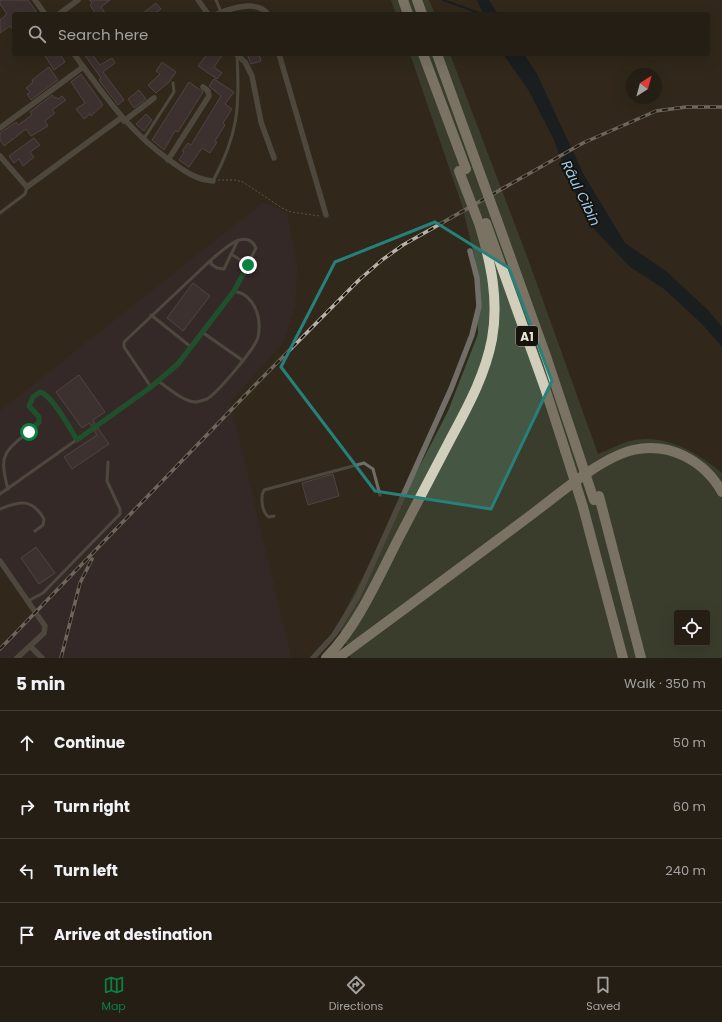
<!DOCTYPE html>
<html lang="en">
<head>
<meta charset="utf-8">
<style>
  :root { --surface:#251e15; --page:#2d271e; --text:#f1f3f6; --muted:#a3a2a0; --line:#423c34; --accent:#0b8043 }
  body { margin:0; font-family:Poppins,sans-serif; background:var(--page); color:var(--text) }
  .controls { position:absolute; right:12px; bottom:12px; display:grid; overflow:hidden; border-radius:4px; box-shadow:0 4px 16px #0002 }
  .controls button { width:36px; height:36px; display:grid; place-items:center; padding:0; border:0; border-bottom:1px solid var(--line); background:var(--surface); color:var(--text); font:20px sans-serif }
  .compass { position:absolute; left:626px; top:68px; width:36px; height:36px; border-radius:50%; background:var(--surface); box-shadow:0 4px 16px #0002; rotate:36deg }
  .stop { position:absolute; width:12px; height:12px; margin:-9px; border:3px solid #0b8043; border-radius:50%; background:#fff }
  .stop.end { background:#0b8043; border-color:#fff; box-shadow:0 1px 4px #0008 }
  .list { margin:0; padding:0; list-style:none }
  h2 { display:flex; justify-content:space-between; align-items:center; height:52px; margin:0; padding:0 16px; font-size:17px }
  h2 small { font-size:13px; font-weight:400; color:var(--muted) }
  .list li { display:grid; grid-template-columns:26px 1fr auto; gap:12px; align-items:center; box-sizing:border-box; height:64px; padding:0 16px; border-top:1px solid var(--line) }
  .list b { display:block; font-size:15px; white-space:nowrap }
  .list em { font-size:13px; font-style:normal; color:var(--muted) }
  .icon { flex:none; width:22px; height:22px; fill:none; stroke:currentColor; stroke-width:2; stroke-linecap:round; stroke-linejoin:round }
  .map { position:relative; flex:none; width:722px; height:658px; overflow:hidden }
  .search { position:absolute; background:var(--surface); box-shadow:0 4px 16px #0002; left:12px; right:12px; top:12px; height:44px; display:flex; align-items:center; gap:10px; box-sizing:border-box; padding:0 14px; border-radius:4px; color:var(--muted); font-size:15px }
  .sheet { height:308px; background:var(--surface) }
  nav { display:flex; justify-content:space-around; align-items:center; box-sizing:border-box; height:56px; border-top:1px solid var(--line); background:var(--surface); font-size:11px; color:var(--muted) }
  nav a { display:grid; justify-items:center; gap:2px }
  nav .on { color:var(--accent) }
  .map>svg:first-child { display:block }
</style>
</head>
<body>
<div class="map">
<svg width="722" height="658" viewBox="0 0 722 658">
  <rect width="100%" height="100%" fill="#31281c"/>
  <path fill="#3b2c38" d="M264 202 287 213 297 268 295 305 284 342 230 402 291 658H0V645L37 611 0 557V411Z"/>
  <g fill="#455642" fill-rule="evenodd">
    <path d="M391 0H429L435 14H396Z"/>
    <path d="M410 54H450L528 259 598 454C610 450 622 442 635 440 667 434 699 454 722 473V658H351L338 625 448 411 478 334 475 259 462 205ZM677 613H707V643H677Z"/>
  </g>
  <g fill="#001323">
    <path d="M477 0H489L498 14H483Z"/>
    <path d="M503 54H524L537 74 584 175 625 243 666 271 708 310 722 327V347L702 324 664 289 630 267 592 227 569 180 554 140 529 91Z"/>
  </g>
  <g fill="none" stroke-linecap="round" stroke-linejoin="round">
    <path stroke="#001323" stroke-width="2" d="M443 0 482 14"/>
  </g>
  <g fill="#4b3d46" stroke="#73646e">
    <path d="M0 0H28L38 14H14V31L10 26 0 33V20L7 14 0 4Z"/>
    <path d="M89 0H110L101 7 106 14H96L90 5 92 3Z"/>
    <path d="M156 3 161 9 154 14H142Z"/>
    <path d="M48 54H60L65 62 54 70 45 56Z"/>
    <path d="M84 54H92L100 65 112 58 115 63 103 72 124 100 118 105 99 80 101 78Z"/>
    <path d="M207 54H223L214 67 222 73 217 79 198 66Z"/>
    <path d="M247 54H259L261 61 251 64Z"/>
    <path d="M162 62 176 72 169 82 156 93 148 85 160 74 156 71Z"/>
    <path d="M49 67 58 80 31 100 27 94 30 92 26 88 33 82 32 80Z"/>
    <path d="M81 74 103 105 91 116 90 114 84 119 76 109 85 103 71 82Z"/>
    <path d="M214 79 234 92 225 104 232 109 223 123 225 125 215 141 217 142 210 153 202 148 189 167 179 160 184 152 182 151 188 143 191 145 221 96 209 86Z"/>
    <path d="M189 82 203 92 178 132 175 131 164 150 152 140Z"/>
    <path d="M139 90 146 99 134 108 128 99Z"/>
    <path d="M52 95 54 98 56 97 58 99 62 96 66 100 52 110 55 113 45 121 48 126 31 136 26 129 4 146 0 140V133L16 122 18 125 32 115 30 112Z"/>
    <path d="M146 114 152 120 144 131 136 124Z"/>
    <path d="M34 138 40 145 30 152 34 157 23 166 19 159 14 163 9 156Z"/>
    <path d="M193 283 210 296 183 331 167 318Z"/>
    <path d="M79 375 105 412 93 420 95 423 91 426 89 423 82 428 56 392Z"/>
    <path d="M98 428 109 444 72 469 64 457 97 435 94 431Z"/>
    <path d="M333 474 339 496 308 505 302 483Z"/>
    <path d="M36 547 55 573 39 584 21 558Z"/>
  </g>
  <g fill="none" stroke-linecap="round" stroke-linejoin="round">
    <path stroke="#90897f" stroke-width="1" stroke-dasharray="2 2" stroke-linecap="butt" d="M218 180H235L243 182 282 208 291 212 320 216"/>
    <g stroke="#706e67" stroke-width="3">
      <path d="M216 0 221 12"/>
      <path d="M143 140 174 92 173 83"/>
      <path d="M213 181C238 135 240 107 237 55"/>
      <path d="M0 213 25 194 27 187"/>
      <path d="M231 254 248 265"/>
      <path d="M151 315 191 347"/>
      <path d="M202 332 242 360"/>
      <path d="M158 381C169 388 182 401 195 402 198 402 204 400 207 399 218 392 255 349 258 337 262 318 255 295 234 291"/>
      <path d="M151 387 177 364 234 291 256 248C246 226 222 251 211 260V264L217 268 224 269 238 240"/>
      <path d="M8 489C0 461 1 452 25 435 30 431 35 428 39 422V417L29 406 33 397 39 392C52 395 70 428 77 440"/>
      <path d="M0 494 151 387 124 347V342L211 260"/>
      <path d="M0 509C20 501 32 498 44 519L43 525 35 531"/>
      <path d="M274 516 269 517C262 513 260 497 264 490L364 463 373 469 380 495"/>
      <path d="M28 601 43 593 120 514V509L107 481 108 462"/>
    </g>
    <g stroke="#706e67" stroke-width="5.5">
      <path d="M35 0 45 14"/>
      <path d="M198 0 208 14"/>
      <path d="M59 14 78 0"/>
      <path d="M217 14C234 7 257 0 268 14"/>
      <path d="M74 54C104 95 130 133 172 162 184 171 197 180 213 181"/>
      <path d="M236 54 245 62 252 76 261 122 274 158"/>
      <path d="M279 54 326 215"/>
      <path d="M124 121 154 98"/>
      <path d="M0 128 83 67"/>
      <path d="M0 156 27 187 121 118"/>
      <path d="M168 160 209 96 208 91 203 87"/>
      <path d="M0 561 45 626 44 633 17 658"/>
      <path d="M30 646 42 658"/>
      <path d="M313 658 334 635 358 596 451 389 472 335 479 306 477 278 470 251"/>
    </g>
    <g stroke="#d2cebc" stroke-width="10">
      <path d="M403 0 408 14"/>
      <path d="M417 0 422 14"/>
      <path d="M423 54 466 169"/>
      <path d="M437 54 477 165"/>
      <path d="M497 220 547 359 575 443"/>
      <path d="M486 223 545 388 565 450"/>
      <path d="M599 496 641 658"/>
      <path d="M583 507 623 658"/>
      <path d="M326 658C360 624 381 571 404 528 419 499 435 469 450 440 467 408 485 376 492 339 499 300 491 264 480 226"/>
      <path d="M338 658C403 610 467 563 531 515 558 495 600 458 633 450 669 442 704 460 722 492"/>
    </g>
    <defs>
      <g id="rail">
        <path d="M0 649 260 380 359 280 382 260 403 245 583 143 656 111 686 107H722"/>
        <path d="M61 658 80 583 92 559"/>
      </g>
    </defs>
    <use href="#rail" stroke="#b9b2a9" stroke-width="3.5"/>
    <use href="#rail" stroke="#16120c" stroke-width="2" stroke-dasharray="6" stroke-linecap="butt"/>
    <g stroke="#d2cebc" stroke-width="10">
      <path d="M477 165 497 220"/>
      <path d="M459 171 480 226"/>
      <path d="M575 443 594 500"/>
      <path d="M565 450 583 507"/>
    </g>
  </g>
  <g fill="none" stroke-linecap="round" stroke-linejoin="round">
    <path stroke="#0b8043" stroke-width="5" d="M29 432 39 422V417L29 406 33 397 40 392C52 395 70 428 77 440L151 387 178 364 234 291 248 265"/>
  </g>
  <path d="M0 0H722V658H0ZM435 222 509 268 552 381 491 509 375 491 281 367 335 262Z" fill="#31281c" fill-opacity=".55" fill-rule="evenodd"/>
  <path fill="none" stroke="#258179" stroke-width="3" stroke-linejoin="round" d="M435 222 509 268 552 381 491 509 375 491 281 367 335 262Z"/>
  <g text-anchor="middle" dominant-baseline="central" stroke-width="4" stroke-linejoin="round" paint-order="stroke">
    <rect fill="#16120c" stroke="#aaa59e" stroke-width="1" x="516" y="326" width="22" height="20" rx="3"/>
    <g font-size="12" font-weight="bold" fill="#eae4dc">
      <text x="527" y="336">A1</text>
    </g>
    <g font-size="14" font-style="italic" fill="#9acaef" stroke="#16120c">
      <text transform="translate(581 193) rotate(64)">Râul Cibin</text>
    </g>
  </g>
</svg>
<div class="controls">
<button><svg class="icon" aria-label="locate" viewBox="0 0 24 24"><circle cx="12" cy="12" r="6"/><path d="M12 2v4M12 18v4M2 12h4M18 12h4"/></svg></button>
</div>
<svg class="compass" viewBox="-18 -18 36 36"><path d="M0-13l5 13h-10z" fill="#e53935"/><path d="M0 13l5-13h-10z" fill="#a3a2a0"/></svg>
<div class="stop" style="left:29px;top:432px"></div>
<div class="stop end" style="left:248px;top:265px"></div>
<div class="search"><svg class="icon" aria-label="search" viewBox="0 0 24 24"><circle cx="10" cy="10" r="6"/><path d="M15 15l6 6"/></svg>Search here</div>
</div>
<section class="sheet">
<h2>5 min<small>Walk · 350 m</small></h2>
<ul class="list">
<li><svg class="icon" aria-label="ahead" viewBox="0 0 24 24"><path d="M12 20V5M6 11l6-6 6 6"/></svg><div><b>Continue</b></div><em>50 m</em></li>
<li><svg class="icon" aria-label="right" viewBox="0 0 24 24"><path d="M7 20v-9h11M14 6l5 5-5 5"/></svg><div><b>Turn right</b></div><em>60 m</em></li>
<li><svg class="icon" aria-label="left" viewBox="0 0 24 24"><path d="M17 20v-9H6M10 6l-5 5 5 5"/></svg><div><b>Turn left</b></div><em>240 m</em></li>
<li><svg class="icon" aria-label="arrive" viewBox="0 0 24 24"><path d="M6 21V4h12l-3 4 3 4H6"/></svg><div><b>Arrive at destination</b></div></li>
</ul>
</section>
<nav>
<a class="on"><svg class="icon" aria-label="map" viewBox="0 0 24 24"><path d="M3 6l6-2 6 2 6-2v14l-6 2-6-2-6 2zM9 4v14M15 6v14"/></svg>Map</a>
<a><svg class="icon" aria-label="directions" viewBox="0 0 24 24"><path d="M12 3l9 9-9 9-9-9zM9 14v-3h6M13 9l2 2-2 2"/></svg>Directions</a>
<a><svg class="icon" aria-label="saved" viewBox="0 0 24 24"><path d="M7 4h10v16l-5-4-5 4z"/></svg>Saved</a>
</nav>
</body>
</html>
